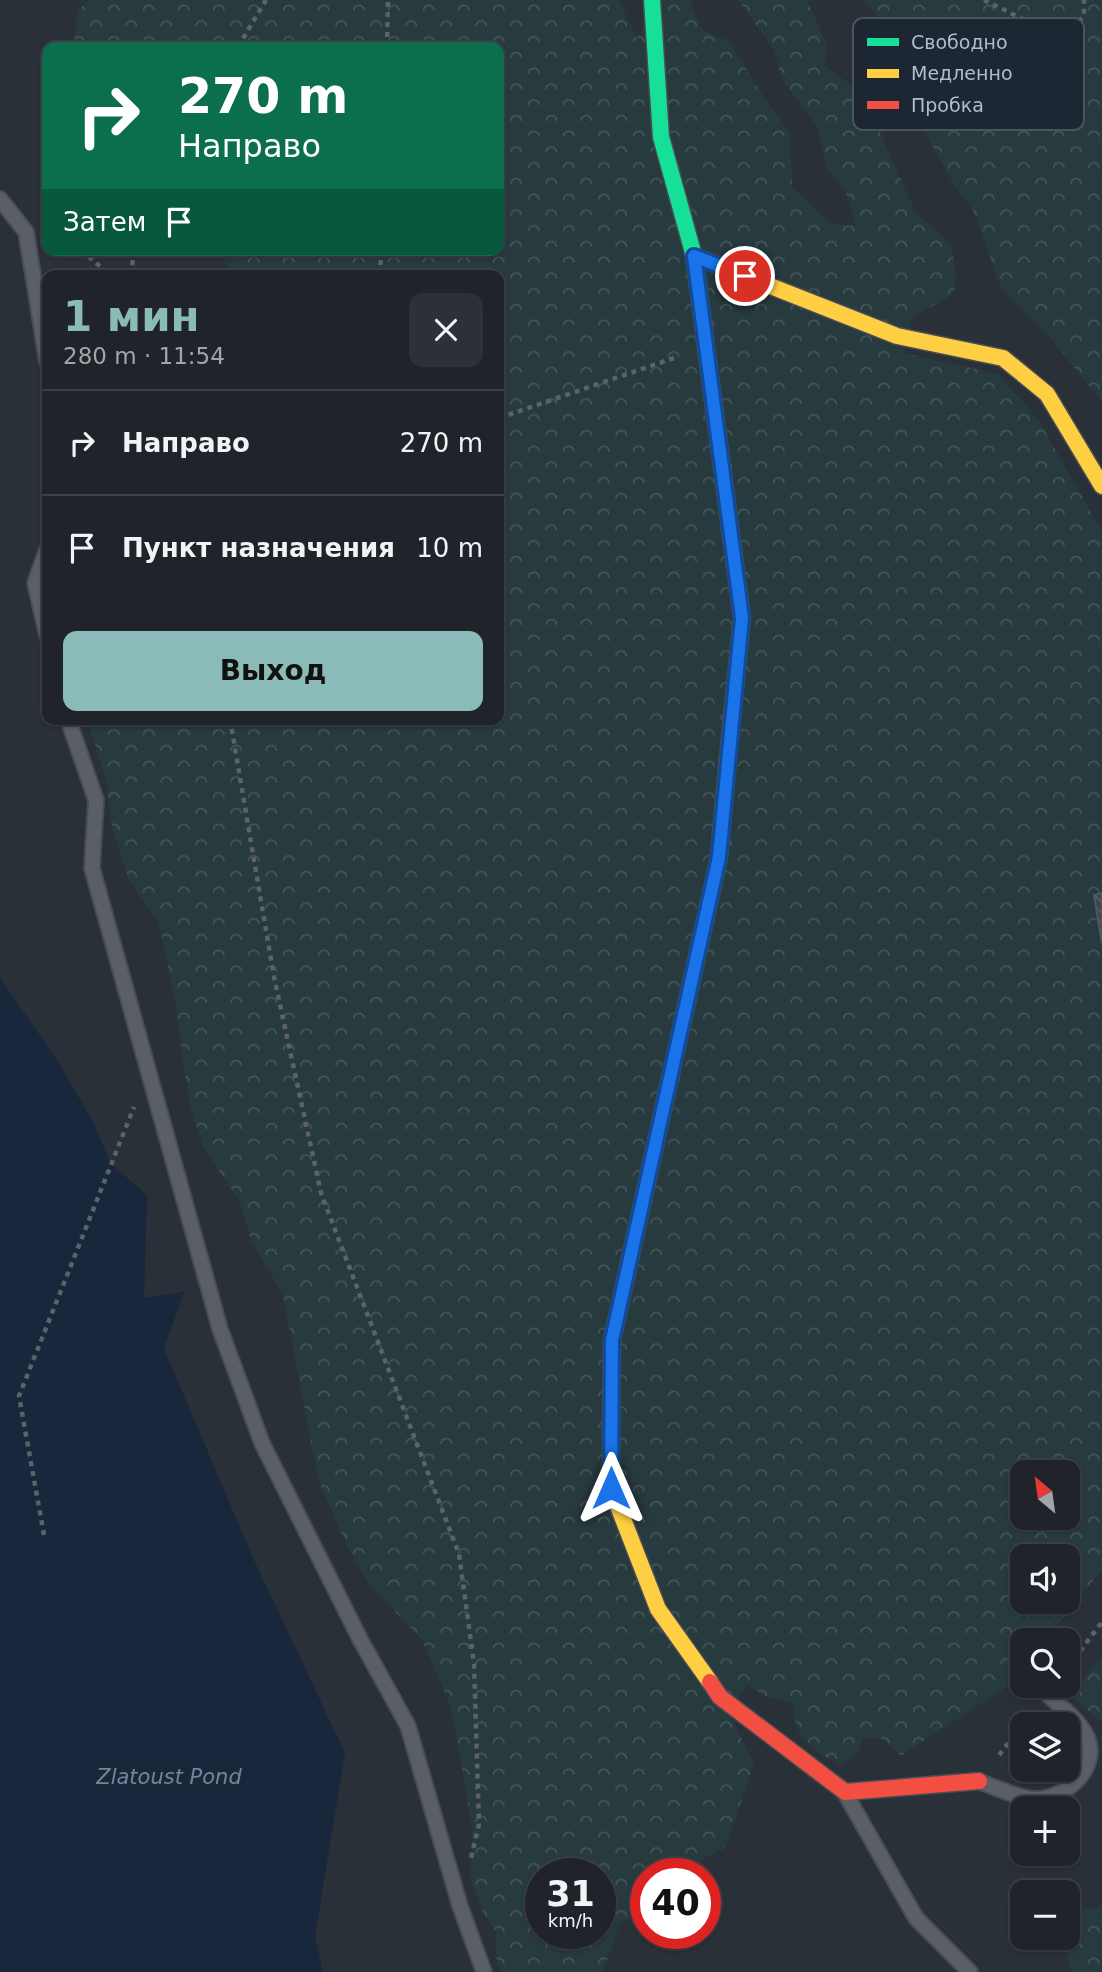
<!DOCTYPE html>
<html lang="ru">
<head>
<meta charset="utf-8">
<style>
  :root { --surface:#20242a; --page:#2d3036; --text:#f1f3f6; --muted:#a2a4a8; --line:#3d4147; --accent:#8bbbb9 }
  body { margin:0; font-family:"DejaVu Sans",sans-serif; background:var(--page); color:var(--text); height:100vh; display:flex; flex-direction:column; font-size:26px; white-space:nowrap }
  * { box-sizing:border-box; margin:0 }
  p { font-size:23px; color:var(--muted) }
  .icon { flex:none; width:38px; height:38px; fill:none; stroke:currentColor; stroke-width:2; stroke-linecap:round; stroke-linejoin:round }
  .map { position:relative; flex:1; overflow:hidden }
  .side { position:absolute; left:42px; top:270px; width:462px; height:455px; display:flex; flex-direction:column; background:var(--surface); border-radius:14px; box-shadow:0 2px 5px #0004,0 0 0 2px var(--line) }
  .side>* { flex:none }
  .banner { position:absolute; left:42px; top:42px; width:462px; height:214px; border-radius:14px; box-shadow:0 2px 5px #0004,0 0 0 2px var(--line); background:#0b6e4f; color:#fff; overflow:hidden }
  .needle { width:46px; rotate:331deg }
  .fabs { position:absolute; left:1010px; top:1460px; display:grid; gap:14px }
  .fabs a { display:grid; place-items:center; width:70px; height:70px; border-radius:14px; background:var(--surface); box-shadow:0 2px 5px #0004,0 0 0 2px var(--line); font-size:35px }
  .speed { position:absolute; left:525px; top:1858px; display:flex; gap:14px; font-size:35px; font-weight:700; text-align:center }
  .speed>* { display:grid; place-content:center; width:91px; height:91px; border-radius:50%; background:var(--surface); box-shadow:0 2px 5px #0004,0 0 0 2px var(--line); line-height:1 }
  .speed small { font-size:18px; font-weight:400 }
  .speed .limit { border:10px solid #d22; background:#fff; color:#111 }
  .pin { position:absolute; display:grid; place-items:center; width:60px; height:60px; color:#fff; margin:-30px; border:4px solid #fff; border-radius:50%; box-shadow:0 2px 7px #0007 }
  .me { position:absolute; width:77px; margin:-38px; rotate:0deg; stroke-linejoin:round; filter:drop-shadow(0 0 5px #0008) }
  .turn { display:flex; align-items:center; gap:24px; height:147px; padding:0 21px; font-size:32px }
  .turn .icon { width:91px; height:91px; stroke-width:2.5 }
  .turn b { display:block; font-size:49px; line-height:60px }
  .then { display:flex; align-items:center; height:66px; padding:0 21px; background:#0003; gap:14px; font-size:26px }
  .round { display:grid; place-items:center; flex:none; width:74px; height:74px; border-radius:14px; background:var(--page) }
  .headline { display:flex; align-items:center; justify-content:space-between; height:119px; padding:0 21px }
  h1 { font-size:42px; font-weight:800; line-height:52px; color:var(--accent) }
  .action { display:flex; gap:14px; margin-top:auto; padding:14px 21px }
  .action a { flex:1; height:80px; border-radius:14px; background:var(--accent); color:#111; font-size:28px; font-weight:800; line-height:80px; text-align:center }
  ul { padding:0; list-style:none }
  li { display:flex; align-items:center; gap:21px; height:105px; padding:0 21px; border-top:2px solid var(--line) }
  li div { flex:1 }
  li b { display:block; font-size:26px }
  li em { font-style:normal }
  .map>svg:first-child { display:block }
  .forest { fill:url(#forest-crowns); fill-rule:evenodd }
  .water { fill:#19273c }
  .building { fill:url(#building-back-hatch); stroke:#52575f; stroke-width:2 }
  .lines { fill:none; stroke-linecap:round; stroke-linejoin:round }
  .lane-casing { stroke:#484c55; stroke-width:18 }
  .fast-casing { stroke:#484c55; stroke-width:19 }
  .slow-casing { stroke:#484c55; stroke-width:19 }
  .jam-casing { stroke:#484c55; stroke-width:19 }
  .path { stroke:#5c6268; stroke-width:4.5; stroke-dasharray:5 5; stroke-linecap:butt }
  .lane { stroke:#5a5e66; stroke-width:14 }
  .fast { stroke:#16e098; stroke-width:16 }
  .slow { stroke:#ffcf43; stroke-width:16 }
  .jam { stroke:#f24e42; stroke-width:16 }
  .route-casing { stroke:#114b97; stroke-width:18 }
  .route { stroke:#1a73e8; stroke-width:12 }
  .labels { text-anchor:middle; stroke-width:7; stroke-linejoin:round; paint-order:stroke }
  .water-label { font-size:21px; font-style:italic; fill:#6d86a8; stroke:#1d2633 }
  .key { fill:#1d2633; stroke:#4a5360; stroke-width:2 }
  .key-label { font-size:19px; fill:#b4bcc9 }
</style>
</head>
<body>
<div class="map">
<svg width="1102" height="1972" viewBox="0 0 1102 1972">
  <defs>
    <pattern id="forest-crowns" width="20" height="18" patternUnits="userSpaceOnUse" patternTransform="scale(1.75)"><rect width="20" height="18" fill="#273a3e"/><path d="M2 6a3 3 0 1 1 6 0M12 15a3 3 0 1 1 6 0" fill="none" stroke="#445559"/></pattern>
    <pattern id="building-back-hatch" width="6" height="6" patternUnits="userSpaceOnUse" patternTransform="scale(1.75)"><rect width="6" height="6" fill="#3f444c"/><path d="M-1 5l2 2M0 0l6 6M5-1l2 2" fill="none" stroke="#585d64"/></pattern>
  </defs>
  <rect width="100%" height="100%" fill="#2a3038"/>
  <!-- forest -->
  <path class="forest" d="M89 0H619L637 38 661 0H691L692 10 703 30 730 42 759 90 790 133 792 187 831 224 856 226 845 190 827 169 818 128 782 79 774 50 738 0H807L827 45 824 65 863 94 916 213 951 244 956 276 954 294 913 317 904 353 998 374 1038 419 1102 532V1569L1046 1640H1022V1669L1009 1685 901 1756 881 1738H864L855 1757 839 1764C812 1751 793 1736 793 1704L767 1697 747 1685 729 1712 754 1764 726 1847 686 1868 681 1874H646V1916L620 1922 603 1972H502L497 1966 496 1932 483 1912 471 1881 472 1827 451 1707 422 1640 368 1583 346 1544 318 1479 283 1295 251 1240 240 1202 203 1147 189 1101 174 995 159 924 129 880 111 823 107 783 87 719H499V275H233L219 250H499V47H74L77 11ZM1022 1472H1068V1517H1022ZM1022 1556H1068V1601H1022ZM541 1874H600V1934H541Z
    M863 0H1102V402L1047 334 1001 288 974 212 956 188 899 87 882 21Z
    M1102 1656V1722L1071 1696Z
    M1102 1907V1972H1072C1061 1946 1067 1930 1082 1909Z"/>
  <!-- water -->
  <path class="water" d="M0 978 57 1060 93 1122 111 1164 147 1195 144 1298 184 1292 164 1349 254 1560 345 1753 315 1936 323 1972H0Z"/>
  <!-- building -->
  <path class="building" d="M1102 893V943L1094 895Z"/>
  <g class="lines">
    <defs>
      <path id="lane" d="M0 199 26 232 47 361
        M47 550 35 583 47 635
        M68 719 96 800 92 868 220 1329 262 1443 360 1639 408 1726 460 1906 484 1972
        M980 1782C996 1787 1015 1797 1032 1799 1062 1802 1101 1769 1087 1737 1078 1719 1061 1707 1047 1694
        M845 1793 916 1918 970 1972"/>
      <path id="fast" d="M652 0 661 137 694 256 717 265
        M694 256 742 618 728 758
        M611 1423 612 1340 666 1096"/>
      <path id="slow" d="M717 265 897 336 1003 358 1047 394 1102 486
        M666 1096 719 857 728 758
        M611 1423V1488L658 1609 710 1682"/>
      <path id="jam" d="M710 1682 720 1697 845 1792 979 1781"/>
    </defs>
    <!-- lane casing -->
    <use href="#lane" class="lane-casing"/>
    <!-- fast casing -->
    <use href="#fast" class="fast-casing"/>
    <!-- slow casing -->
    <use href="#slow" class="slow-casing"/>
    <!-- jam casing -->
    <use href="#jam" class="jam-casing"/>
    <!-- path -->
    <path class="path" d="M984 0 1061 38 1084 16V0
      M238 47 266 0
      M387 47 388 0
      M81 250 110 275
      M130 275 135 250
      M380 275 381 250
      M499 418 674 358
      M230 719 274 977 321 1193 459 1554 474 1664 479 1824 471 1858
      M44 1535 19 1396 134 1107
      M1068 1667 1102 1622
      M1023 1724 1033 1711
      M999 1755 1022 1726"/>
    <!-- lane -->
    <use href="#lane" class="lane"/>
    <!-- fast -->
    <use href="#fast" class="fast"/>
    <!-- slow -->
    <use href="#slow" class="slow"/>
    <!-- jam -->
    <use href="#jam" class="jam"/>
  </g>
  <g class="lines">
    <defs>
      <path id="route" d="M611 1488 612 1340 719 857 742 618 694 256 745 276"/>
    </defs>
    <!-- route casing -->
    <use href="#route" class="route-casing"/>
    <!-- route -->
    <use href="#route" class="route"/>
  </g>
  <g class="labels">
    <!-- water labels -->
    <g class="water-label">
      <text x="169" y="1784">Zlatoust Pond</text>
    </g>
  </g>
  <!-- legend -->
  <rect x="853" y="18" width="231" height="112" rx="10" class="key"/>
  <rect x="867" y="38" width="32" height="8" fill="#16e098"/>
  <rect x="867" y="69" width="32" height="9" fill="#ffcf43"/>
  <rect x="867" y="101" width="32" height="8" fill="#f24e42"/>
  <g class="key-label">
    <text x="911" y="49">Свободно</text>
    <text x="911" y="80">Медленно</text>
    <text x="911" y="112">Пробка</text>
  </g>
</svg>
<div class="fabs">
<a><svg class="needle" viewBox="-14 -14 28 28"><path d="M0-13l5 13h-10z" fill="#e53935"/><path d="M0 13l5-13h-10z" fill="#a2a4a8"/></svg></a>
<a><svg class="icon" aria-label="sound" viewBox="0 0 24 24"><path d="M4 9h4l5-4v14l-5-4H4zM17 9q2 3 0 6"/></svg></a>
<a><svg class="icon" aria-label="search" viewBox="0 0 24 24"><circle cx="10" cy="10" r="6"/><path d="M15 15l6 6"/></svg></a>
<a><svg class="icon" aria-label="layers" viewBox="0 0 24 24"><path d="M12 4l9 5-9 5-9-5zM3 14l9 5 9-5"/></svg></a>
<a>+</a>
<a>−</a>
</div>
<div class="speed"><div>31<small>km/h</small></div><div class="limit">40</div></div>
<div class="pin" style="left:745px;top:276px;background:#d93025"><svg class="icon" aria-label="arrive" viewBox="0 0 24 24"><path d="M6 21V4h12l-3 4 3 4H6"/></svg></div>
<svg class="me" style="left:611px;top:1488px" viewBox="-20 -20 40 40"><path d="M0-17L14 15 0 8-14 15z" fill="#1a73e8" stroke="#fff" stroke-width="4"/></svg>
<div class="banner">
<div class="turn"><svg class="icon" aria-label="right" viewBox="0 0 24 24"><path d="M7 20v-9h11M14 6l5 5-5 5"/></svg><div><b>270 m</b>Направо</div></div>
<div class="then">Затем<svg class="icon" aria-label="arrive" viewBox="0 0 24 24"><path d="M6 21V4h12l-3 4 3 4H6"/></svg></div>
</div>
<section class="side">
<div class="headline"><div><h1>1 мин</h1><p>280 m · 11:54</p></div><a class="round"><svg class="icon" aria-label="close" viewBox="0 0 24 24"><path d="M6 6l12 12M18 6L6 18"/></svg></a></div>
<ul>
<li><svg class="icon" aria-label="right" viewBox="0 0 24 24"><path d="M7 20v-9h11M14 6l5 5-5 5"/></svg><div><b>Направо</b></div><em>270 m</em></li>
<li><svg class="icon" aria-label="arrive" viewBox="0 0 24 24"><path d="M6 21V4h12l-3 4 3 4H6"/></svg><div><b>Пункт назначения</b></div><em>10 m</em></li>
</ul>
<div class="action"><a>Выход</a></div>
</section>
</div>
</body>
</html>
